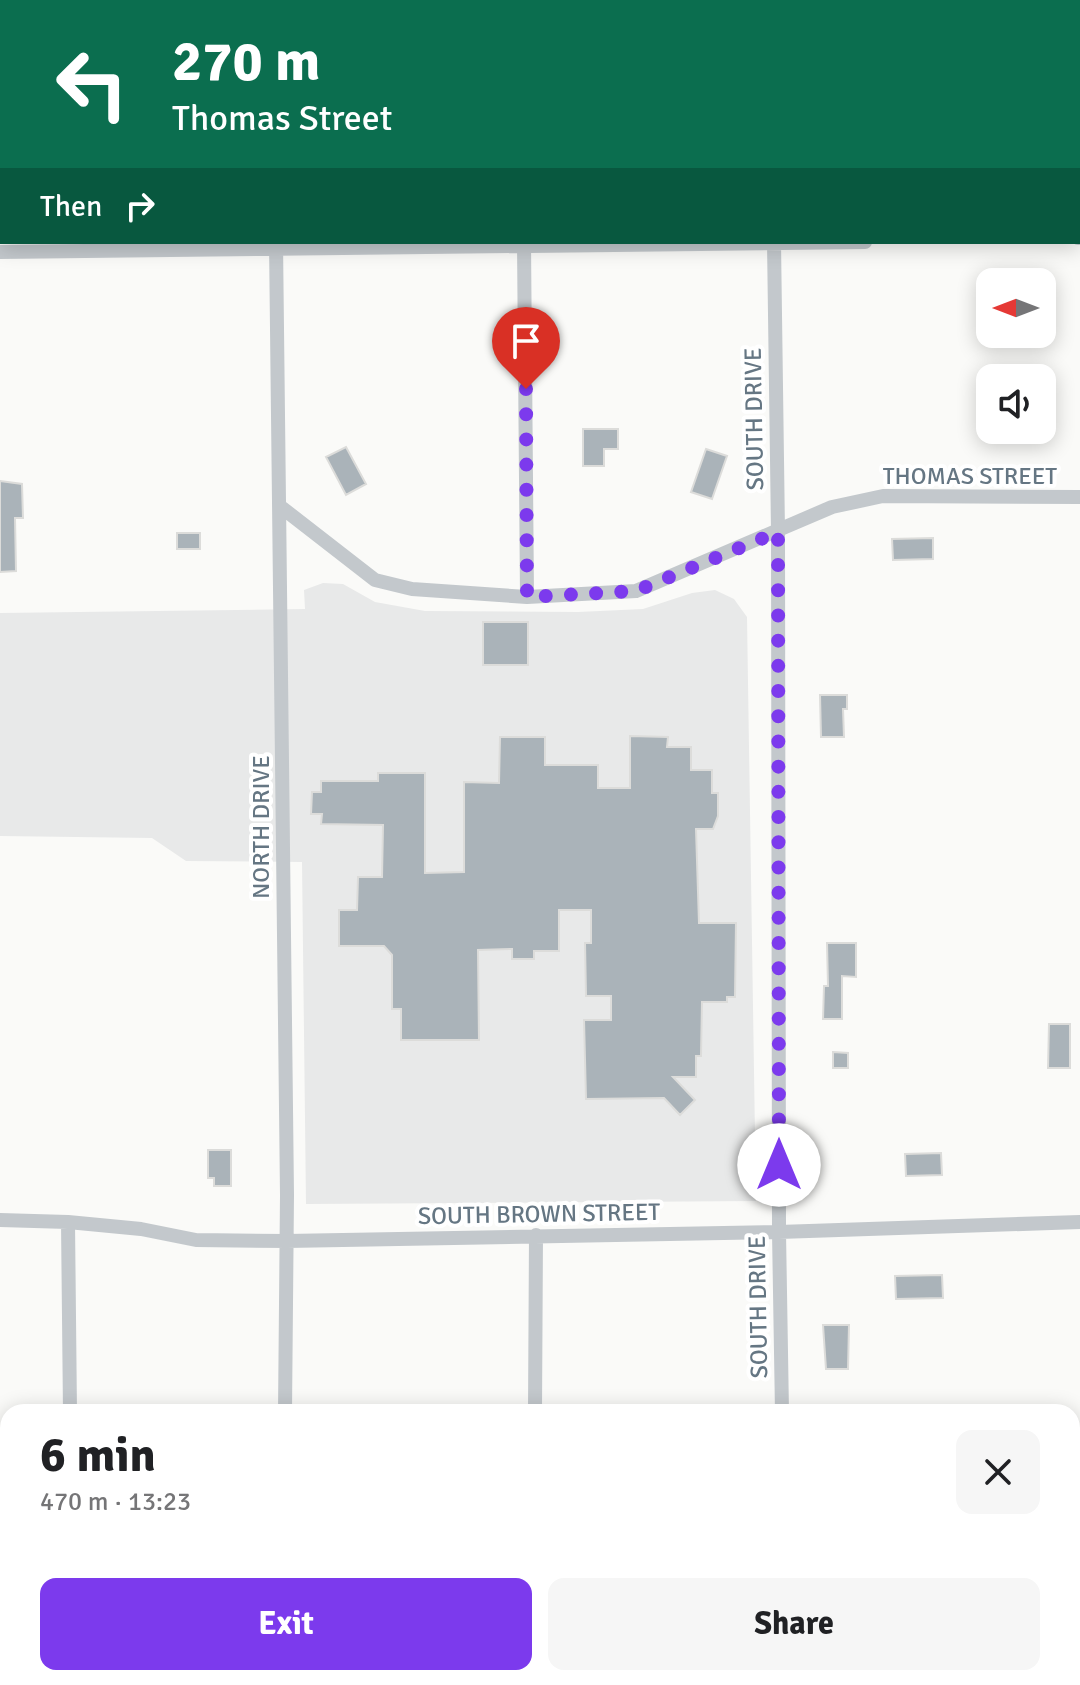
<!DOCTYPE html>
<html lang="en">
<head>
<meta charset="utf-8">
<style>
  :root { --surface:#fff; --page:#f6f6f6; --text:#202124; --muted:#757577; --accent:#7c3aed }
  body { margin:0; font-family:Signika,sans-serif; background:var(--page); color:var(--text); height:100vh; display:flex; flex-direction:column; font-size:30px; white-space:nowrap }
  * { box-sizing:border-box; margin:0 }
  p { font-size:26px; color:var(--muted) }
  .icon { flex:none; width:44px; height:44px; fill:none; stroke:currentColor; stroke-width:2; stroke-linecap:round; stroke-linejoin:round }
  .map { position:relative; flex:1; overflow:hidden }
  .side { position:absolute; left:0px; top:1404px; width:1080px; height:282px; display:flex; flex-direction:column; background:var(--surface); border-radius:24px 24px 0 0; box-shadow:0 4px 20px #0003 }
  .side>* { flex:none }
  .guide { position:absolute; left:0px; top:0px; width:1080px; height:244px; box-shadow:0 4px 20px #0003; background:#0b6e4f; color:#fff; overflow:hidden }
  .needle { width:52px; rotate:270deg }
  .fabs { position:absolute; left:976px; top:268px; display:grid; gap:16px }
  .fabs a { display:grid; place-items:center; width:80px; height:80px; border-radius:16px; background:var(--surface); box-shadow:0 4px 20px #0003; font-size:40px }
  .pin { position:absolute; display:grid; place-items:center; width:68px; height:68px; color:#fff; margin:-82px -34px; border-radius:50% 50% 50% 0; rotate:-45deg; box-shadow:0 0 8px #0007 }
  .pin .icon { rotate:45deg }
  .me { position:absolute; width:88px; margin:-44px; rotate:0deg; stroke-linejoin:round; filter:drop-shadow(0 0 6px #0008) }
  .turn { display:flex; align-items:center; gap:28px; height:168px; padding:0 40px; font-size:36px }
  .turn .icon { width:104px; height:104px; stroke-width:2.5 }
  .turn b { display:block; font-size:56px; line-height:68px }
  .then { display:flex; align-items:center; height:76px; padding:0 40px; background:#0003; gap:16px; font-size:30px }
  .round { display:grid; place-items:center; flex:none; width:84px; height:84px; border-radius:16px; background:var(--page) }
  .overview { display:flex; align-items:center; justify-content:space-between; height:136px; padding:0 40px }
  h1 { font-size:48px; font-weight:800; line-height:60px }
  .button { display:flex; gap:16px; margin-top:auto; padding:16px 40px }
  .button a { flex:1; height:92px; border-radius:16px; background:var(--accent); color:#fff; font-size:32px; font-weight:800; line-height:92px; text-align:center }
  .button a+a { background:var(--page); color:var(--text) }
  .map>svg:first-child { display:block }
  .built { fill:#e8e9e9 }
  .building { fill:#aab3b9; stroke:#dcdcda; stroke-width:2 }
  .lines { fill:none; stroke-linecap:round; stroke-linejoin:round }
  .street { stroke:#c3c8cc; stroke-width:14 }
  .route { stroke:#7c3aed; stroke-width:14; stroke-dasharray:0 25.2 }
  .labels { text-anchor:middle; stroke-width:8; stroke-linejoin:round; paint-order:stroke }
  .street-label { font-size:24px; fill:#657683; stroke:#fff }
</style>
</head>
<body>
<div class="map">
<svg width="1080" height="1685" viewBox="0 0 1080 1685">
  <rect width="100%" height="100%" fill="#fafaf8"/>
  <!-- built -->
  <path class="built" d="M323 583 343 584 375 602 425 611 578 612 643 609 692 593 715 590 734 599 747 617 756 1201 306 1204 302 862 186 861 152 838 0 836V613L305 609 304 590Z"/>
  <!-- building -->
  <path class="building" d="M583 429H618V449H604V466H583Z
    M346 447 366 484 346 495 326 457Z
    M706 449 727 456 712 499 691 492Z
    M0 481 22 484 23 518H15L16 571 0 572Z
    M177 533H200V549H177Z
    M933 538V559L893 560 892 539Z
    M483 622H528V665H483Z
    M820 695H847V709H843L844 737H821Z
    M630 736 668 737 667 747H691V770H712V793H718V816L713 829H696L699 923H736L735 997H727V1002H702L701 1056H696V1077H673L695 1100 680 1115 664 1098 586 1099 584 1020H611V996H586L585 943H591V910H559V951H534V959H512V949L478 950 479 1040H401V1009H392V955L384 946H339V910H357L358 877H382L383 825 321 824 322 814H311L312 792H321V781H378V773H425V873L464 872V782L499 783 500 737H545V765H598V788H630Z
    M827 943H856V977L842 976V1019H823L824 986H828Z
    M1049 1024H1070V1068H1048Z
    M833 1052 848 1053V1068H833Z
    M208 1150H231V1186H214V1178H208Z
    M941 1153 942 1175 906 1176 905 1154Z
    M942 1275 943 1298 896 1299 895 1276Z
    M823 1325H849L848 1369H826Z"/>
  <g class="lines">
    <!-- street -->
    <path class="street" d="M522 0V2
      M890 0 968 2
      M277 2V0
      M776 2 777 0
      M1078 5H1080
      M1078 238H1080
      M276 242 287 1195 285 1412
      M524 242 527 597
      M774 242 778 532 779 1232 782 1412
      M0 252 865 242
      M281 507 375 580 412 589 527 597 636 591 832 507 883 496 1080 497
      M0 1220 68 1222 141 1229 196 1240 287 1241 779 1232 1080 1222
      M68 1222 70 1412
      M535 1412 536 1235
      M0 1437 8 1438
      M0 1676H8
      M345 1678 369 1685
      M533 1685V1678
      M682 1685 695 1678"/>
  </g>
  <g class="lines">
    <!-- route -->
    <path class="route" d="M526 389 527 597 636 591 778 532 779 1165"/>
  </g>
  <g class="labels">
    <!-- street labels -->
    <g class="street-label">
      <text transform="translate(754 419) rotate(-91)" y="8">SOUTH DRIVE</text>
      <text x="970" y="484">THOMAS STREET</text>
      <text transform="translate(261 827) rotate(-90)" y="8">NORTH DRIVE</text>
      <text transform="translate(539 1214) rotate(-1)" y="8">SOUTH BROWN STREET</text>
      <text transform="translate(758 1307) rotate(-91)" y="8">SOUTH DRIVE</text>
    </g>
  </g>
</svg>
<div class="fabs">
<a><svg class="needle" viewBox="-14 -14 28 28"><path d="M0-13l5 13h-10z" fill="#e53935"/><path d="M0 13l5-13h-10z" fill="#757577"/></svg></a>
<a><svg class="icon" aria-label="sound" viewBox="0 0 24 24"><path d="M4 9h4l5-4v14l-5-4H4zM17 9q2 3 0 6"/></svg></a>
</div>
<div class="pin" style="left:526px;top:389px;background:#d93025"><svg class="icon" aria-label="arrive" viewBox="0 0 24 24"><path d="M6 21V4h12l-3 4 3 4H6"/></svg></div>
<svg class="me" style="left:779px;top:1165px" viewBox="-20 -20 40 40"><circle r="19" fill="#fff"/><path d="M0-13L10 11 0 6-10 11z" fill="#7c3aed"/></svg>
<div class="guide">
<div class="turn"><svg class="icon" aria-label="left" viewBox="0 0 24 24"><path d="M17 20v-9H6M10 6l-5 5 5 5"/></svg><div><b>270 m</b>Thomas Street</div></div>
<div class="then">Then<svg class="icon" aria-label="right" viewBox="0 0 24 24"><path d="M7 20v-9h11M14 6l5 5-5 5"/></svg></div>
</div>
<section class="side">
<div class="overview"><div><h1>6 min</h1><p>470 m · 13:23</p></div><a class="round"><svg class="icon" aria-label="close" viewBox="0 0 24 24"><path d="M6 6l12 12M18 6L6 18"/></svg></a></div>
<div class="button"><a>Exit</a><a>Share</a></div>
</section>
</div>
</body>
</html>
